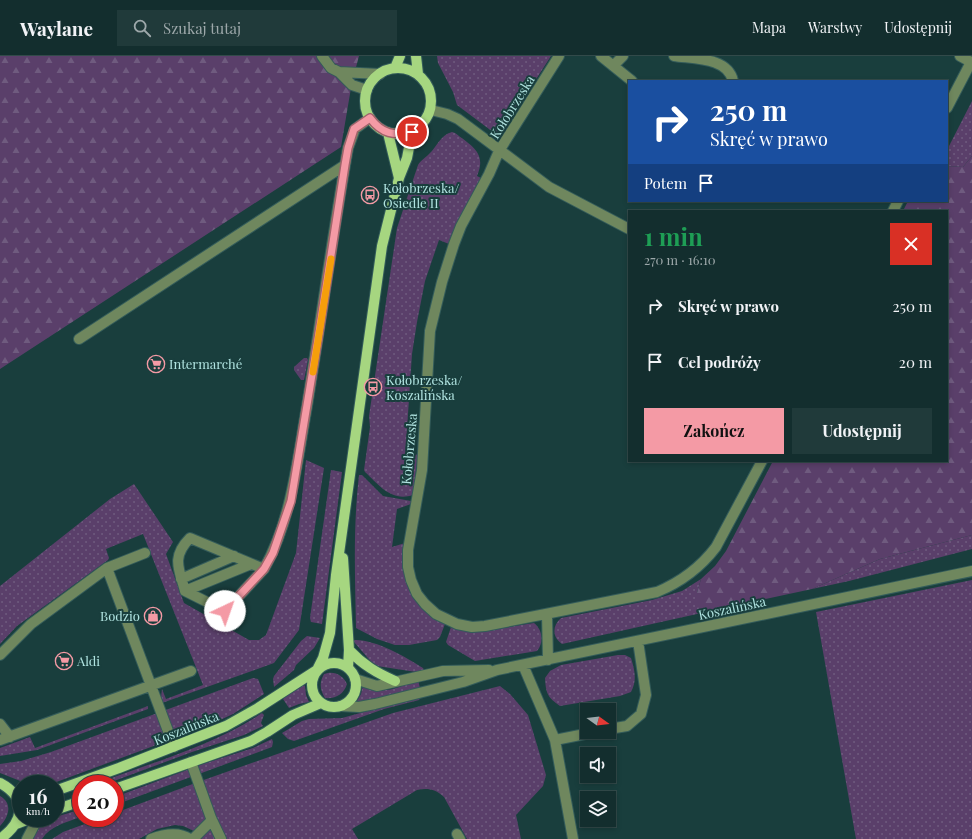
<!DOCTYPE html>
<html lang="pl">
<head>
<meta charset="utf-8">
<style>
  :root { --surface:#132e2e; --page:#203a3a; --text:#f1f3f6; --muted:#9da8aa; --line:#324a4a; --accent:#f49aa5 }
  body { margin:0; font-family:"Playfair Display",serif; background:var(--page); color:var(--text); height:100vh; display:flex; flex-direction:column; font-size:15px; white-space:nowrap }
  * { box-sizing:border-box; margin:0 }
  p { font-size:13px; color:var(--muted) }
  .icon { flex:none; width:22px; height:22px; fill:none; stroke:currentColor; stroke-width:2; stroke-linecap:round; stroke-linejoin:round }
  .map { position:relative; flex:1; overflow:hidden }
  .panel { position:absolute; left:628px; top:154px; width:320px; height:252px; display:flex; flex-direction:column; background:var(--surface); border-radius:0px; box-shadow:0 2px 6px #0003,0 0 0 1px var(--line) }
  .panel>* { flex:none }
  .top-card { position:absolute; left:628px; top:24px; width:320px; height:122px; border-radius:0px; box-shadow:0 2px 6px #0003,0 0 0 1px var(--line); background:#1a4fa0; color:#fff; overflow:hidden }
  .needle { width:26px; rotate:105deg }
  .fabs { position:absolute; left:580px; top:647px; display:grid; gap:8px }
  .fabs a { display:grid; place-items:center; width:36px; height:36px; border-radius:0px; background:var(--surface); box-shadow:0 2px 6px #0003,0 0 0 1px var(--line); font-size:20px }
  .speed { position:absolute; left:12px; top:719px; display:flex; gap:8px; font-size:20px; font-weight:700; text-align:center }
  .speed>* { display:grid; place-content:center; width:52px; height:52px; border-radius:50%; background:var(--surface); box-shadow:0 2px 6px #0003,0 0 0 1px var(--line); line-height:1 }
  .speed small { font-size:10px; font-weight:400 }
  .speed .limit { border:6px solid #d22; background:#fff; color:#111 }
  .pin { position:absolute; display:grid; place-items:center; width:34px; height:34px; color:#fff; margin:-17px; border:2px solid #fff; border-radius:50%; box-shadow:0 1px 4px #0007 }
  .me { position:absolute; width:44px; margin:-22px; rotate:42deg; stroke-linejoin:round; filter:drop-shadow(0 0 3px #0008) }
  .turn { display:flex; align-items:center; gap:14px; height:84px; padding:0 16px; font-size:18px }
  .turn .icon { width:52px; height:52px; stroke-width:2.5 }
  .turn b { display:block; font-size:28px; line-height:34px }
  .then { display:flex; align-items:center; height:38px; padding:0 16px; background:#0003; gap:8px; font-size:15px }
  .round { display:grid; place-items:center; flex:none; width:42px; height:42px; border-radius:0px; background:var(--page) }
  .summary { display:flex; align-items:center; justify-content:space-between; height:68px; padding:0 16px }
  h1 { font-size:24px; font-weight:700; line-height:30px; color:#1e9e55 }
  .primary-button { display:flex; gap:8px; margin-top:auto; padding:8px 16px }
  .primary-button a { flex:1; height:46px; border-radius:0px; background:var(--accent); color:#111; font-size:16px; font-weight:700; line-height:46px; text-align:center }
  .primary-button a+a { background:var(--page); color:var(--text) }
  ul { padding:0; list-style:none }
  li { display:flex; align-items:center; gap:12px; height:56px; padding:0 16px }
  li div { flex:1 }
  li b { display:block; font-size:15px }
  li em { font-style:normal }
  header { display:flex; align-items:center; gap:24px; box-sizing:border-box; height:56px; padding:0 20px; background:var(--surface); border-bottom:1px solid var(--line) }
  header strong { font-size:19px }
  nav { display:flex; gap:22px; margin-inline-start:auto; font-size:14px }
  .search { width:280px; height:36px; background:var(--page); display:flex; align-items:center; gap:10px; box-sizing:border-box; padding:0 14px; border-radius:0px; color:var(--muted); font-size:15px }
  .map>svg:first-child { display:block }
  .green { fill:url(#green-dots) }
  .forest { fill:url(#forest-firs) }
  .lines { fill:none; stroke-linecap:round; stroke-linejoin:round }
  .minor-casing { stroke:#345c5a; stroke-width:12 }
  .major-casing { stroke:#345c5a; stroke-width:12 }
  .minor { stroke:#6f875e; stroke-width:10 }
  .major { stroke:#a6d680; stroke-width:10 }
  .route-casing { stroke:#9f646b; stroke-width:10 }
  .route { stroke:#f49aa5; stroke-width:7 }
  .slow { stroke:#f59e0b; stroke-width:7 }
  .labels { text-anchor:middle; stroke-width:4; stroke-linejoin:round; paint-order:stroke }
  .street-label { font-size:13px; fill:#b0e3e0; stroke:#193e3d }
  .poi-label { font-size:13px; fill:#b0e3e0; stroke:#193e3d; text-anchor:start }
</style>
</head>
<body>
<header>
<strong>Waylane</strong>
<div class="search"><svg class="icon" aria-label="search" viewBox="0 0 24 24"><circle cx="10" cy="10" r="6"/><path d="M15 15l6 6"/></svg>Szukaj tutaj</div>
<nav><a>Mapa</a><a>Warstwy</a><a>Udostępnij</a></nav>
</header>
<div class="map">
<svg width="972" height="783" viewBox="0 0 972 783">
  <defs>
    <pattern id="green-dots" width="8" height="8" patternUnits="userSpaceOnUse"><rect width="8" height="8" fill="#5a3f6a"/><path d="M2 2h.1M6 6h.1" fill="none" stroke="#6f5b7f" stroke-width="1.8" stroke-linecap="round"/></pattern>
    <pattern id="forest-firs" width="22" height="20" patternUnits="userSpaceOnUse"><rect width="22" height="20" fill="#5a3f6a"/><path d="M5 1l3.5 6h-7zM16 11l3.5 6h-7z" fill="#6f5b7f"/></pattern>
  </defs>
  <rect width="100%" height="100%" fill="#193e3d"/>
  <!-- green -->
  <path class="green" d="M437 0H551L506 70 501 82 457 49 453 36 438 7Z
    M972 45V100L963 111 947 110V94Z
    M452 76 455 77C472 90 487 97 477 120L481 122 455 171 449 188 439 184 425 225 417 266 412 298 405 403 418 398 413 439C391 446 379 429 365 416L364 414 370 371 369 360 397 172 418 109C421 104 425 102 429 98 437 91 440 79 452 76Z
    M304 302H307L308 304 304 324H301L294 314V311Z
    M306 404 324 412 299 574 274 607 162 647 161 641 162 633 166 643 203 629 143 478 106 493 109 502 108 504 17 570 0 588V530L110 443 134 428 173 486 166 498 184 547 249 584H259L266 579 296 497Z
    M331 414 342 416 322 568 311 566 310 562Z
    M359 419H362L383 440 411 445V448L397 453 392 491 405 487C400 529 409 545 445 568L440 581 437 584 409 589H395L377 583 356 572C355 520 353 470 359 419Z
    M972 479V493L849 525 812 533 880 503Z
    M701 523 697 537V558L562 588C552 581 552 570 561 562L652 544 682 535Z
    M972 524V783H856L816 556Z
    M534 567C543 574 544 587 537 595L475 605 448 589 446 586 451 571C478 579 506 571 534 567Z
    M307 580 320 582 314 592 296 609 294 614 274 631 273 623 274 620 301 585Z
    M354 584C375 583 406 601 423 612L424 614 416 616 377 610 373 608 354 586Z
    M618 599H625L631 602C635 615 637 625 631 636L620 640 560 650C547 641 546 637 545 622L550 615 561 609Z
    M328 617C337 616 343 620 347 628 344 638 336 643 325 642 320 634 319 627 324 618Z
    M253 622 258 623 264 638 233 658 205 671 51 728H28L0 717V708L21 705 51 696Z
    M418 624 420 632 368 646 357 645 361 638 363 629C368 630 373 633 378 634 391 636 406 628 418 624Z
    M304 629 305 630 306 639 309 646 299 648 289 652 283 643 295 633Z
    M500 630 510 638 528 659 546 719 543 730 516 759 521 783H467L444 741C435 733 428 732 417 734L352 773 358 783H202L192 774 183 770 175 769 157 773 139 783H52L63 776 101 762H115V757L198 726 393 657Z
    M422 640 419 644 384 653 294 685 288 683 282 677 302 665 309 663 342 662Z
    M148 650V653L37 694 0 700V692L30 681 35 692Z
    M262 657 264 659 261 667 263 670 244 679 192 696 106 728H95C150 707 213 690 262 657Z
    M272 683 273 686 272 691 115 749V741L203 708 253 692Z
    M0 740C13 747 9 761 0 770Z
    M81 753V761C67 766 50 770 42 783H33C37 763 65 759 81 753Z"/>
  <!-- forest -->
  <path class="forest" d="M0 0H359L352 26 341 91 0 313Z
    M972 100V479L880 503 812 533 697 558V537L701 523 715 510 726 495 773 405H947V155H903L908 145H947V110L963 111Z"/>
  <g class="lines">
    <defs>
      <path id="minor" d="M322 0 331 12 339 16 352 29 367 34
        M559 0 499 95 489 118 461 170 454 188 442 226 430 275 422 414 408 494V511L411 524 417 538 425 548 436 558 457 568 472 571 485 570 657 536C681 526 700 512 716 491L762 405
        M601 0 632 25
        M674 0C693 3 728 1 733 25
        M613 10 623 0
        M339 16 380 18
        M947 52 971 6 960 0
        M431 54 447 58 458 63 549 131 629 173
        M893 155 898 145
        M79 283 345 109
        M145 497 107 512 174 691
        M264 513 225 555 185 535C179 513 171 501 190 482L264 513C292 463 297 405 307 350 321 264 333 177 348 92L355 73 370 62
        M181 523 234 500
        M185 535 251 508
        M547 558 548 604
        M0 599 31 568 107 512
        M523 609 555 684 595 676
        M355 623 377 630 443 615 489 614
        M340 650 359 651 375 648 463 626 497 614 972 515
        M0 668 10 681
        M609 673 627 670 641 658 646 639 638 585
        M0 684 191 615
        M555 684 573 783
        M191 706 211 762 221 783
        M457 778 460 783
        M27 783 38 762
        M151 783C164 778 178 775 190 783
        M193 783 212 764"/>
      <path id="major" d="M416 0 418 18
        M365 45a33 33 0 1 1 66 0a33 33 0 1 1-66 0Z
        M395 12 400 0
        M388 77 399 122
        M343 502 349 594 348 612
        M349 594C363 609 377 617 395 625
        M312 629a22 22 0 1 1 44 0a22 22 0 1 1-44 0Z
        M317 614 323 602 330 577 336 519 382 190 399 122 407 102 412 76
        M0 727C28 742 24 766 0 783
        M115 733 251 685 267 676 293 659 321 647
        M55 735 119 712 226 670 258 652 317 614
        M55 754 81 745
        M16 768 32 762"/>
    </defs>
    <!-- minor casing -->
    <use href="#minor" class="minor-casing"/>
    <!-- major casing -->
    <use href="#major" class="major-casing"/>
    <!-- minor -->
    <use href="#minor" class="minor"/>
    <!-- major -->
    <use href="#major" class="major"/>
  </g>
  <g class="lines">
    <defs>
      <path id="route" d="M225 555 264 513 273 497 291 445 318 283 345 109 348 92 354 73 370 62C382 78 394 80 412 76"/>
    </defs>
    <!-- route casing -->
    <use href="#route" class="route-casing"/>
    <!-- route -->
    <use href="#route" class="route"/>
    <!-- slow -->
    <path class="slow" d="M313 316 331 203"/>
  </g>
  <!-- icons -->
  <defs>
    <symbol id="bus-ring" viewBox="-11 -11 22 22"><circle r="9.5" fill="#193e3d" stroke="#f49aa5" stroke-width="1.5"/><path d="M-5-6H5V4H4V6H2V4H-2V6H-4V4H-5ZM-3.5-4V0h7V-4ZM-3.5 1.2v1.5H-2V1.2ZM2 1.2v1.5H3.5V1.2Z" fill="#f49aa5"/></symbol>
    <symbol id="supermarket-ring" viewBox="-11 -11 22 22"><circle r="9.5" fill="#193e3d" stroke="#f49aa5" stroke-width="1.5"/><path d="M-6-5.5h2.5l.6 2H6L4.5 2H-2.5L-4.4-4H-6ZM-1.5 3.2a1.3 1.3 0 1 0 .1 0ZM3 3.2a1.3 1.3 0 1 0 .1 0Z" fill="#f49aa5"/></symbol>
    <symbol id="shop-ring" viewBox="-11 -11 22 22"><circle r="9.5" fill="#193e3d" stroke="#f49aa5" stroke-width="1.5"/><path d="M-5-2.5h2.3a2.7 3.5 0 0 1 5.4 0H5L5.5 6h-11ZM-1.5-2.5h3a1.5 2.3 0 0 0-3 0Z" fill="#f49aa5"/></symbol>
  </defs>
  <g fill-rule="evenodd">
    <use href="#bus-ring" x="360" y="129" width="20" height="20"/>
    <use href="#supermarket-ring" x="146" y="298" width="20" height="20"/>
    <use href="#bus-ring" x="363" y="321" width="20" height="20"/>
    <use href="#shop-ring" x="143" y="550" width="20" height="20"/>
    <use href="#supermarket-ring" x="54" y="595" width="20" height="20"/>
  </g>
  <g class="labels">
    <!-- street labels -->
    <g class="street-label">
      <text transform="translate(512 51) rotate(-58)" y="5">Kołobrzeska</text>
      <text transform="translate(409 393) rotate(-85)" y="5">Kołobrzeska</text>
      <text transform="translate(732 552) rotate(-12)" y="5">Koszalińska</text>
      <text transform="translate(186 672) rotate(-22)" y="5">Koszalińska</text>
    </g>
    <!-- poi labels -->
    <g class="poi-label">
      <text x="383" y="137">Kołobrzeska/<tspan x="383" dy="15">Osiedle II</tspan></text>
      <text x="169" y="313">Intermarché</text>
      <text x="386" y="329">Kołobrzeska/<tspan x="386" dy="15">Koszalińska</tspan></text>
      <text x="140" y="565" text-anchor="end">Bodzio</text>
      <text x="77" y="610">Aldi</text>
    </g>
  </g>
</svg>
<div class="fabs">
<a><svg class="needle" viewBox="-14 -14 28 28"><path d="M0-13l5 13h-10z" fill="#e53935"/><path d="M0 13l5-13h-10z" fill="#9da8aa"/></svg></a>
<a><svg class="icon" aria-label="sound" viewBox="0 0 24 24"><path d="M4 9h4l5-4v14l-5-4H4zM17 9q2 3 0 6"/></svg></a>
<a><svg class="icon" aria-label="layers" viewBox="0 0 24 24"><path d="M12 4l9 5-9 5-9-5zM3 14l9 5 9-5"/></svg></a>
</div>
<div class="speed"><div>16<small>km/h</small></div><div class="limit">20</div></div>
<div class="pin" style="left:412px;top:76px;background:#d93025"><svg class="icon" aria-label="arrive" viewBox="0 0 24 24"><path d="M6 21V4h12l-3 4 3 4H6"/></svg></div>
<svg class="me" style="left:225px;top:555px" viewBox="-20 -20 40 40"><circle r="19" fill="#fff"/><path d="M0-13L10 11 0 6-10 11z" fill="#f49aa5"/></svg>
<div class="top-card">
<div class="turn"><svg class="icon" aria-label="right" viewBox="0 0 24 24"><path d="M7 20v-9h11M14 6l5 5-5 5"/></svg><div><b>250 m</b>Skręć w prawo</div></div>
<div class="then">Potem<svg class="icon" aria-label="arrive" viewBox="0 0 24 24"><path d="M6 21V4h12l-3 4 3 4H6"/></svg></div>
</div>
<section class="panel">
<div class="summary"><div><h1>1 min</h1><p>270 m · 16:10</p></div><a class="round" style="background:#d93025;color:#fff"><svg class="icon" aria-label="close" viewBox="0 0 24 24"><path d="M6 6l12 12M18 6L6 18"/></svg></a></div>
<ul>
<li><svg class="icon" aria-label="right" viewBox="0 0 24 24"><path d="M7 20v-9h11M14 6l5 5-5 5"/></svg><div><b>Skręć w prawo</b></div><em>250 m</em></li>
<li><svg class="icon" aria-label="arrive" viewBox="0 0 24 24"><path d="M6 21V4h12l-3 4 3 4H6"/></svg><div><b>Cel podróży</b></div><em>20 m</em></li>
</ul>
<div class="primary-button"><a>Zakończ</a><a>Udostępnij</a></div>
</section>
</div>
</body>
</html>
